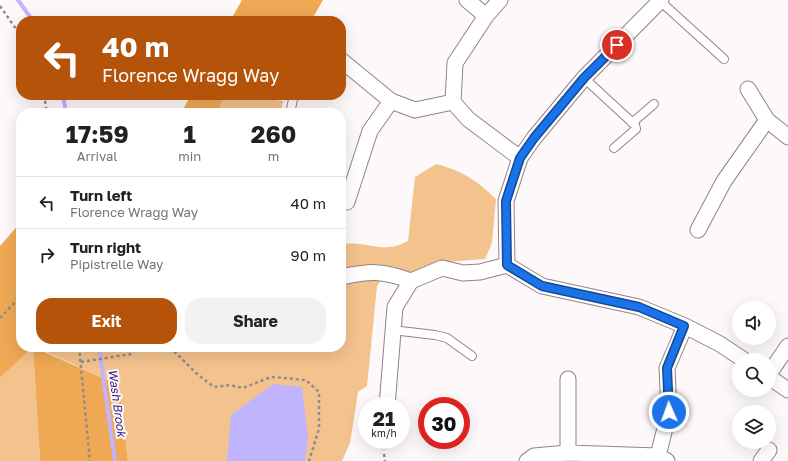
<!DOCTYPE html>
<html lang="en">
<head>
<meta charset="utf-8">
<style>
  :root { --surface:#fff; --page:#f2f2f2; --text:#202124; --muted:#757577; --line:#e0e0e0; --accent:#b45309 }
  body { margin:0; font-family:"Golos Text",sans-serif; background:var(--page); color:var(--text); height:100vh; display:flex; flex-direction:column; font-size:15px; white-space:nowrap }
  * { box-sizing:border-box; margin:0 }
  p { font-size:13px; color:var(--muted) }
  .icon { flex:none; width:22px; height:22px; fill:none; stroke:currentColor; stroke-width:2; stroke-linecap:round; stroke-linejoin:round }
  .map { position:relative; flex:1; overflow:hidden }
  .sheet { position:absolute; left:16px; top:108px; width:330px; height:244px; display:flex; flex-direction:column; background:var(--surface); border-radius:16px; box-shadow:0 4px 16px #0002 }
  .sheet>* { flex:none }
  .banner { position:absolute; left:16px; top:16px; width:330px; height:84px; border-radius:16px; box-shadow:0 4px 16px #0002; background:#b45309; color:#fff; overflow:hidden }
  .fabs { position:absolute; left:732px; top:301px; display:grid; gap:8px }
  .fabs a { display:grid; place-items:center; width:44px; height:44px; border-radius:50%; background:var(--surface); box-shadow:0 4px 16px #0002; font-size:20px }
  .speed { position:absolute; left:358px; top:397px; display:flex; gap:8px; font-size:20px; font-weight:700; text-align:center }
  .speed>* { display:grid; place-content:center; width:52px; height:52px; border-radius:50%; background:var(--surface); box-shadow:0 4px 16px #0002; line-height:1 }
  .speed small { font-size:10px; font-weight:400 }
  .speed .limit { border:6px solid #d22; background:#fff; color:#111 }
  .pin { position:absolute; display:grid; place-items:center; width:34px; height:34px; color:#fff; margin:-17px; border:2px solid #fff; border-radius:50%; box-shadow:0 1px 4px #0007 }
  .me { position:absolute; width:44px; margin:-22px; rotate:358deg; stroke-linejoin:round; filter:drop-shadow(0 0 3px #0008) }
  .turn { display:flex; align-items:center; gap:14px; height:84px; padding:0 20px; font-size:18px }
  .turn .icon { width:52px; height:52px; stroke-width:2.5 }
  .turn b { display:block; font-size:28px; line-height:34px }
  .eta { display:flex; justify-content:space-evenly; align-items:center; height:68px; text-align:center }
  .eta b { font-size:24px; font-weight:700; line-height:28px }
  .cta { display:flex; gap:8px; margin-top:auto; padding:8px 20px }
  .cta a { flex:1; height:46px; border-radius:16px; background:var(--accent); color:#fff; font-size:16px; font-weight:700; line-height:46px; text-align:center }
  .cta a+a { background:var(--page); color:var(--text) }
  ul { padding:0; list-style:none }
  li { display:flex; align-items:center; gap:12px; height:52px; padding:0 20px; border-top:1px solid var(--line) }
  li div { flex:1 }
  li b { display:block; font-size:15px }
  li em { font-style:normal }
  .map>svg:first-child { display:block }
  .green { fill:#f3c28d }
  .forest { fill:#efa955 }
  .water { fill:#c1b4fe }
  .lines { fill:none; stroke-linecap:round; stroke-linejoin:round }
  .stream { stroke:#c1b4fe; stroke-width:4 }
  .service-casing { stroke:#978086; stroke-width:10 }
  .minor-casing { stroke:#978086; stroke-width:17 }
  .path { stroke:#918a8c; stroke-width:2.5; stroke-dasharray:3 3; stroke-linecap:butt }
  .service { stroke:#fff; stroke-width:8 }
  .minor { stroke:#fff; stroke-width:15 }
  .route-casing { stroke:#114b97; stroke-width:10 }
  .route { stroke:#1a73e8; stroke-width:7 }
  .labels { text-anchor:middle; stroke-width:4; stroke-linejoin:round; paint-order:stroke }
  .water-label { font-size:12px; font-style:italic; fill:#46238a; stroke:#fdf8f9 }
</style>
</head>
<body>
<div class="map">
<svg width="788" height="461" viewBox="0 0 788 461">
  <rect width="100%" height="100%" fill="#fdf8f9"/>
  <!-- green -->
  <path class="green" d="M225 95H243L283 101 281 113H217Z
    M436 164C463 171 476 180 496 199L492 243 485 259 433 263 409 274 393 266 377 286 367 386 358 392 350 443 342 461H128L119 385 35 347H341V243C347 244 354 243 360 244 381 247 388 251 408 241L415 177Z
    M33 347 40 461H0V378Z"/>
  <!-- forest -->
  <path class="forest" d="M242 0H323L311 21H230Z
    M191 95H225L217 113H181Z
    M21 222V347H33L0 378V246Z
    M33 347 119 385 128 461H40Z"/>
  <!-- water -->
  <path class="water" d="M273 384 302 387 308 438 305 461H227L231 415Z"/>
  <g class="lines">
    <!-- stream -->
    <path class="stream" d="M18 0 33 21
      M63 95 66 113
      M99 347 115 461"/>
    <defs>
      <path id="service" d="M660 1 724 59
        M584 78 635 125 636 129 614 148
        M290 113 294 95
        M632 123 654 104
        M392 330 435 335 447 338 472 356"/>
      <path id="minor" d="M467 0 486 16
        M500 0 486 16 455 63 453 102 468 119 520 158
        M341 60 391 101 415 110 453 102
        M748 89 767 120 788 137
        M347 202 370 131 391 101
        M698 230 724 181 767 120
        M507 265 506 201 520 158 534 138 584 78 661 0
        M507 265 542 286 639 307 685 326 720 344 744 360
        M341 277C370 271 382 270 411 281
        M769 374 788 346
        M769 377 788 390
        M387 406 395 307 411 281 442 268 463 273 480 272 507 265
        M384 441V440
        M568 453V379
        M658 456 669 412 667 368 685 326
        M527 461 534 456 568 453 658 456 667 461
        M761 461 769 450"/>
    </defs>
    <!-- service casing -->
    <use href="#service" class="service-casing"/>
    <!-- minor casing -->
    <use href="#minor" class="minor-casing"/>
    <!-- path -->
    <path class="path" d="M0 6 21 36
      M44 95 47 113
      M0 318 21 296
      M79 347 90 461
      M170 347 197 374 214 387 230 385 243 388 271 377 306 380 319 392V429L309 461
      M81 362 131 354 139 347
      M384 454 385 461"/>
    <!-- service -->
    <use href="#service" class="service"/>
    <!-- minor -->
    <use href="#minor" class="minor"/>
  </g>
  <g class="lines">
    <defs>
      <path id="route" d="M617 45 584 78 534 138 520 158 506 201 507 265 542 286 639 307 684 326 667 368 669 412"/>
    </defs>
    <!-- route casing -->
    <use href="#route" class="route-casing"/>
    <!-- route -->
    <use href="#route" class="route"/>
  </g>
  <g class="labels">
    <!-- water labels -->
    <g class="water-label">
      <text transform="translate(117 403) rotate(82)" y="4">Wash Brook</text>
    </g>
  </g>
</svg>
<div class="fabs">
<a><svg class="icon" aria-label="sound" viewBox="0 0 24 24"><path d="M4 9h4l5-4v14l-5-4H4zM17 9q2 3 0 6"/></svg></a>
<a><svg class="icon" aria-label="search" viewBox="0 0 24 24"><circle cx="10" cy="10" r="6"/><path d="M15 15l6 6"/></svg></a>
<a><svg class="icon" aria-label="layers" viewBox="0 0 24 24"><path d="M12 4l9 5-9 5-9-5zM3 14l9 5 9-5"/></svg></a>
</div>
<div class="speed"><div>21<small>km/h</small></div><div class="limit">30</div></div>
<div class="pin" style="left:617px;top:45px;background:#d93025"><svg class="icon" aria-label="arrive" viewBox="0 0 24 24"><path d="M6 21V4h12l-3 4 3 4H6"/></svg></div>
<svg class="me" style="left:669px;top:412px" viewBox="-20 -20 40 40"><circle r="17" fill="#1a73e8" stroke="#fff" stroke-width="3"/><path d="M0-11L8 9 0 5-8 9z" fill="#fff"/></svg>
<div class="banner">
<div class="turn"><svg class="icon" aria-label="left" viewBox="0 0 24 24"><path d="M17 20v-9H6M10 6l-5 5 5 5"/></svg><div><b>40 m</b>Florence Wragg Way</div></div>
</div>
<section class="sheet">
<div class="eta">
<div><b>17:59</b><p>Arrival</p></div>
<div><b>1</b><p>min</p></div>
<div><b>260</b><p>m</p></div>
</div>
<ul>
<li><svg class="icon" aria-label="left" viewBox="0 0 24 24"><path d="M17 20v-9H6M10 6l-5 5 5 5"/></svg><div><b>Turn left</b><p>Florence Wragg Way</p></div><em>40 m</em></li>
<li><svg class="icon" aria-label="right" viewBox="0 0 24 24"><path d="M7 20v-9h11M14 6l5 5-5 5"/></svg><div><b>Turn right</b><p>Pipistrelle Way</p></div><em>90 m</em></li>
</ul>
<div class="cta"><a>Exit</a><a>Share</a></div>
</section>
</div>
</body>
</html>
